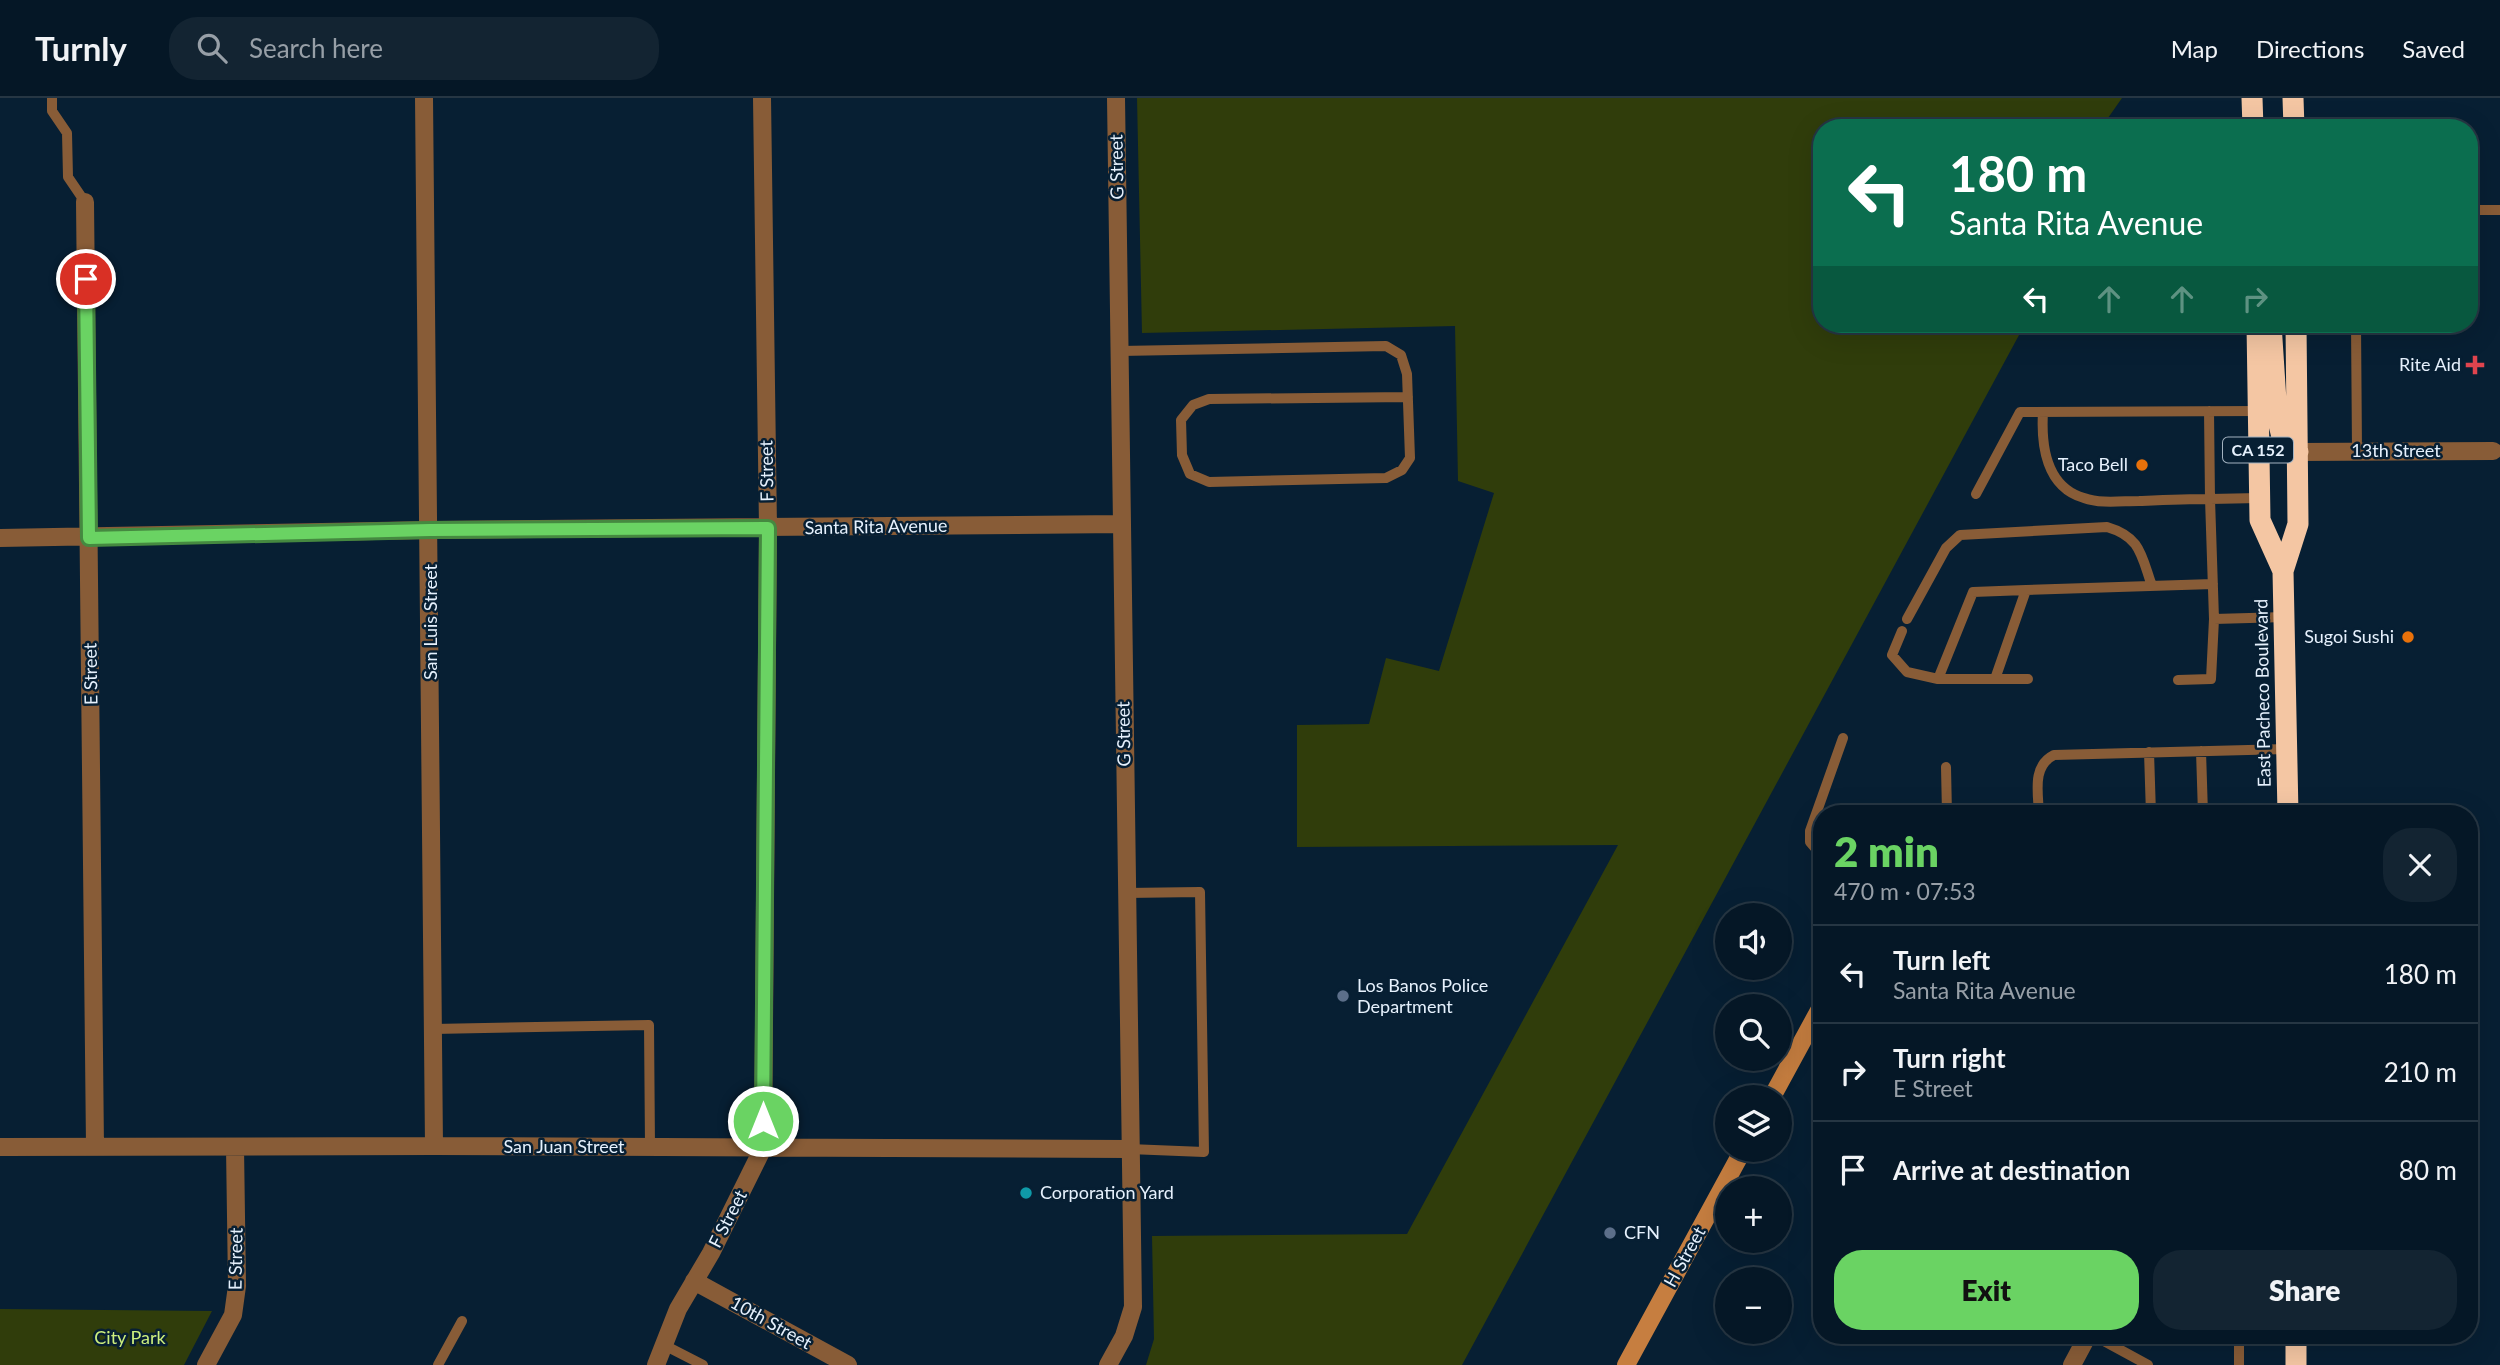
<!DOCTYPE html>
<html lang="en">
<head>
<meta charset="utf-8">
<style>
  :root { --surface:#051726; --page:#132432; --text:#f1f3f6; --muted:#979fa7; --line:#263643; --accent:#6ad363 }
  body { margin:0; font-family:Lato,sans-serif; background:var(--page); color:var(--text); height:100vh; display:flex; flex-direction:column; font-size:26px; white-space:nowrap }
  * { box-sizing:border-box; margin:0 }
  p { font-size:23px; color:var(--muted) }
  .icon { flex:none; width:38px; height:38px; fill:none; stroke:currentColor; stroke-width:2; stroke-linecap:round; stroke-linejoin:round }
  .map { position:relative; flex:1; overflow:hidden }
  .drawer { position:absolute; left:1813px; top:707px; width:665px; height:539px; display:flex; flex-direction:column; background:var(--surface); border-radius:28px; box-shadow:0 7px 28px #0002,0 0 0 2px var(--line) }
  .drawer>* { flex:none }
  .hud { position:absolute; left:1813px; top:21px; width:665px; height:214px; border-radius:28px; box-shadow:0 7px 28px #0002,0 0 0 2px var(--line); background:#0b6e4f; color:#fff; overflow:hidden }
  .controls { position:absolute; left:1715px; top:805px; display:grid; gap:14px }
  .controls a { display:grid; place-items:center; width:77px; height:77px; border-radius:50%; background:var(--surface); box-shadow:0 7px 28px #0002,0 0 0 2px var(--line); font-size:35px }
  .pin { position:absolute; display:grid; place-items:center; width:60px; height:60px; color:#fff; margin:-30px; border:4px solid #fff; border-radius:50%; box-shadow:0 2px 7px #0007 }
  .me { position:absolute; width:77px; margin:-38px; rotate:0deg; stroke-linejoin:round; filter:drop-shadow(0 0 5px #0008) }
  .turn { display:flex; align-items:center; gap:24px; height:147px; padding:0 21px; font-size:32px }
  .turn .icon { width:91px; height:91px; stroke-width:2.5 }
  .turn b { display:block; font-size:49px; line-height:60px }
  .lanes { display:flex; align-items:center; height:66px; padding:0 21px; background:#0003; justify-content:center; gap:35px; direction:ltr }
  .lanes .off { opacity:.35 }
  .round { display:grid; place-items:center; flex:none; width:74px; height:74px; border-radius:28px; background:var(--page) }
  .headline { display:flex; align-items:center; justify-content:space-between; height:119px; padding:0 21px }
  h1 { font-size:42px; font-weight:800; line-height:52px; color:var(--accent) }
  .action { display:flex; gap:14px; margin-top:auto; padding:14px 21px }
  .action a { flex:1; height:80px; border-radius:28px; background:var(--accent); color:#111; font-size:28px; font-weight:800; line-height:80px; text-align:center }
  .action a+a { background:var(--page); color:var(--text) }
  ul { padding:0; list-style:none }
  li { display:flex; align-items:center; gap:21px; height:98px; padding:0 21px; border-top:2px solid var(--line) }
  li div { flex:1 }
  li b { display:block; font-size:26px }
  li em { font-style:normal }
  header { display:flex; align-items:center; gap:42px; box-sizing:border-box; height:98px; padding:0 35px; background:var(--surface); border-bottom:2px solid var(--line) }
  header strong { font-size:33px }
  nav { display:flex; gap:38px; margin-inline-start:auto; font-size:24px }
  .search { width:490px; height:63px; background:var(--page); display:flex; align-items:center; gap:18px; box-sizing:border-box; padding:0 24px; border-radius:28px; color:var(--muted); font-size:26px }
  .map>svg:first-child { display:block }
  .green { fill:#303d0b }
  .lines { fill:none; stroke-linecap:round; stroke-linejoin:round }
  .lane { stroke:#885c37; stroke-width:10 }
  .street { stroke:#885c37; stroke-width:18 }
  .secondary { stroke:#c67e40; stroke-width:18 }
  .highway { stroke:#f4c6a3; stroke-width:21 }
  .route-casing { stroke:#458940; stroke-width:18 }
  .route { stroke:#6ad363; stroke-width:12 }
  .health-dot { fill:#e0444e; stroke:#071f33; stroke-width:2.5 }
  .food-dot { fill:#e8710a; stroke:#071f33; stroke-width:2.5 }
  .service-dot { fill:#5c6f8a; stroke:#071f33; stroke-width:2.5 }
  .culture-dot { fill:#0f9aa8; stroke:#071f33; stroke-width:2.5 }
  .labels { text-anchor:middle; stroke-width:5; stroke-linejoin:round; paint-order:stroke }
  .shield { fill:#071f33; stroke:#a3b2c0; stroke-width:2 }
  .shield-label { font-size:16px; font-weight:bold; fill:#e6f1fd }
  .street-label { font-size:18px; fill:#e6f1fd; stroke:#071f33 }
  .poi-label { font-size:18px; fill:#e6f1fd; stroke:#071f33; text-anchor:end }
  .park-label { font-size:18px; fill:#cdef7e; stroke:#071f33 }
</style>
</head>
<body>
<header>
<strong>Turnly</strong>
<div class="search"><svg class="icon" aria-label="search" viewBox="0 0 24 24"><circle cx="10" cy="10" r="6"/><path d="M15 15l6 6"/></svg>Search here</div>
<nav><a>Map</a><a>Directions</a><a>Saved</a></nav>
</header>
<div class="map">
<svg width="2500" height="1267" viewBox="0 0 2500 1267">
  <rect width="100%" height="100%" fill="#071f33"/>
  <!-- green -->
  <path class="green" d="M1137 0H2122L2101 30H1822V226H2025L1462 1267H1146L1154 1241 1152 1138 1407 1136 1618 747 1297 749V627L1369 626 1386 560 1439 573 1494 395 1458 383 1455 228 1142 235Z
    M0 1211 212 1213 184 1267H0Z"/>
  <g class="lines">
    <!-- lane -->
    <path class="lane" d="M52 0V13L67 35 68 79 85 104
      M2469 112H2500
      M2356 226 2357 353
      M1120 253 1386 248 1401 257 1407 276 1410 360 1402 372 1386 380 1209 384 1190 376 1182 357 1181 322 1193 307 1209 301 1408 299
      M2043 314C2041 347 2046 389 2084 400 2101 406 2121 403 2139 403 2163 402 2186 401 2210 401L2209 313
      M1976 396 2020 314 2258 313
      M2259 400 2210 401 2214 521 2285 519
      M1907 521 1946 450 1960 437 2107 429C2141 439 2141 457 2152 488
      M1902 533 1892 557 1907 574 1938 581H2028
      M1938 581 1973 494 2026 492
      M1995 581 2026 492 2213 486
      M2178 582 2211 581 2214 521
      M2201 653 2203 716
      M2149 654 2151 716
      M1946 669 1947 716
      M2039 716C2038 694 2032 668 2054 657L2287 651
      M1822 758 1810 744V733L1843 640
      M1126 795 1200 794 1204 1054 1129 1051
      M433 931 649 927 650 1049
      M2093 1237 2148 1267
      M664 1247 703 1267
      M438 1267 462 1223
      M2239 1267V1237"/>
    <!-- street -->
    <path class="street" d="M424 0 434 1048
      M85 104 95 1049
      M2298 354 2493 353
      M0 440 430 432 1122 426
      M0 1049 434 1048 1129 1051
      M694 1183 848 1267
      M206 1267 233 1217 237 1188 235 1049
      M656 1267 678 1211 711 1155 763 1050 768 430 762 0
      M1108 1267 1124 1238 1133 1209 1116 0
      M2072 1267 2088 1237"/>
    <!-- secondary -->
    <path class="secondary" d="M1772 999 1822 907
      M1626 1267 1743 1052"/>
    <!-- highway -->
    <path class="highway" d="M2252 0 2253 30
      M2293 0 2294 30
      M2257 226 2260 422 2283 473
      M2271 226 2277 318 2282 339 2298 354
      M2288 716 2283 473 2298 426 2296 226
      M2296 1237V1267"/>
  </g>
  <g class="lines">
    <defs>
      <path id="route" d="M86 181 89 440 430 432 768 430 763 1023"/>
    </defs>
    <!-- route casing -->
    <use href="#route" class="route-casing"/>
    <!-- route -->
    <use href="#route" class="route"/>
  </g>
  <!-- markers -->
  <path class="health-dot" d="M2471.5 256.5h7v7h7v7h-7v7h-7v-7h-7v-7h7z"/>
  <g class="food-dot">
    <circle cx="2142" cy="367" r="7"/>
    <circle cx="2408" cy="539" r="7"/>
  </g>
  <g class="service-dot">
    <circle cx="1343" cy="898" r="7"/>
    <circle cx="1610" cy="1135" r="7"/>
  </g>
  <circle class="culture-dot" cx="1026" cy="1095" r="7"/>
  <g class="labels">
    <!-- shield labels -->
    <rect class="shield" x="2223" y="339.5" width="70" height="25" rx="5"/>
    <g class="shield-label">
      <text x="2258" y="358">CA 152</text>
    </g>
    <!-- street labels -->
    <g class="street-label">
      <text transform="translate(1117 69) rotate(-91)" y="6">G Street</text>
      <text x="2396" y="359">13th Street</text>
      <text transform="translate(767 373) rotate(-91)" y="6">F Street</text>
      <text transform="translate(876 429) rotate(-1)" y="6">Santa Rita Avenue</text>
      <text transform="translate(431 524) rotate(-90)" y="6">San Luis Street</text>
      <text transform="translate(91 576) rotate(-91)" y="6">E Street</text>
      <text transform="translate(2263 595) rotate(-91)" y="6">East Pacheco Boulevard</text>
      <text transform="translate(1124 636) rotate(-91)" y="6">G Street</text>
      <text x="564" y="1055">San Juan Street</text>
      <text transform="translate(728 1121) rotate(-63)" y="6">F Street</text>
      <text transform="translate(1685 1159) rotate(-61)" y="6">H Street</text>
      <text transform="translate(236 1161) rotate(-89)" y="6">E Street</text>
      <text transform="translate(771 1225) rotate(29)" y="6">10th Street</text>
    </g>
    <!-- poi labels -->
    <g class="poi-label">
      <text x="2461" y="273">Rite Aid</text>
      <text x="2128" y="373">Taco Bell</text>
      <text x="2394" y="545">Sugoi Sushi</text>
      <text x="1357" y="894" text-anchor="start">Los Banos Police<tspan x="1357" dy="21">Department</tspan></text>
      <text x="1040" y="1101" text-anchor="start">Corporation Yard</text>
      <text x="1624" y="1141" text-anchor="start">CFN</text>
    </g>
    <!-- park labels -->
    <g class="park-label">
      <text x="130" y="1246">City Park</text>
    </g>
  </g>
</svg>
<div class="controls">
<a><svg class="icon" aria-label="sound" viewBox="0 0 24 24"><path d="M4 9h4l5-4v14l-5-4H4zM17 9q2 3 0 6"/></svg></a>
<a><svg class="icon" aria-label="search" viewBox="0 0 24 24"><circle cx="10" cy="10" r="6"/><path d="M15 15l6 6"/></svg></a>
<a><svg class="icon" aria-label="layers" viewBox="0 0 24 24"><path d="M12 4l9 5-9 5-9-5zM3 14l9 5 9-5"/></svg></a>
<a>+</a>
<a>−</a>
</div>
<div class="pin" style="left:86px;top:181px;background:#d93025"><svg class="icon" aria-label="arrive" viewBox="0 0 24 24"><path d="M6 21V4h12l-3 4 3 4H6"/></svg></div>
<svg class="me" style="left:763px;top:1023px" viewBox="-20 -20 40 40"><circle r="17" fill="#6ad363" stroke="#fff" stroke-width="3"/><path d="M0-11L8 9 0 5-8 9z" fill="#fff"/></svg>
<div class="hud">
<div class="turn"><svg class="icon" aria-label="left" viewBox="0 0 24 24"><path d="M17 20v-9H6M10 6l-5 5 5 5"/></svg><div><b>180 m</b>Santa Rita Avenue</div></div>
<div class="lanes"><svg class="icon" aria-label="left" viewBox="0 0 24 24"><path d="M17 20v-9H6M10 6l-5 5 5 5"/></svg><svg class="icon off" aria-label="ahead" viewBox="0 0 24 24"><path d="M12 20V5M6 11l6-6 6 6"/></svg><svg class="icon off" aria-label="ahead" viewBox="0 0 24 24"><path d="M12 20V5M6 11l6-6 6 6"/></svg><svg class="icon off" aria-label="right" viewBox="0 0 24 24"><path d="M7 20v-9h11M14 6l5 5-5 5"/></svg></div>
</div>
<section class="drawer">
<div class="headline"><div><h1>2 min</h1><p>470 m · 07:53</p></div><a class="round"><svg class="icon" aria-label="close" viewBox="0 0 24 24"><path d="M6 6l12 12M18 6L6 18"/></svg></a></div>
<ul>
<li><svg class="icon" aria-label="left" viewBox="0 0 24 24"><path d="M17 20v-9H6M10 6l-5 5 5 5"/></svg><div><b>Turn left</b><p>Santa Rita Avenue</p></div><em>180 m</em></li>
<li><svg class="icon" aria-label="right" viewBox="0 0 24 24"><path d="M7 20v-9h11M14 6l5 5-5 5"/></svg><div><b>Turn right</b><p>E Street</p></div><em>210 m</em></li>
<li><svg class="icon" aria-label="arrive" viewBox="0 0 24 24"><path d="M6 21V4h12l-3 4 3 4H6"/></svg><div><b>Arrive at destination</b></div><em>80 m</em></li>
</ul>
<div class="action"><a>Exit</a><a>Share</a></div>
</section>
</div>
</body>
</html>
